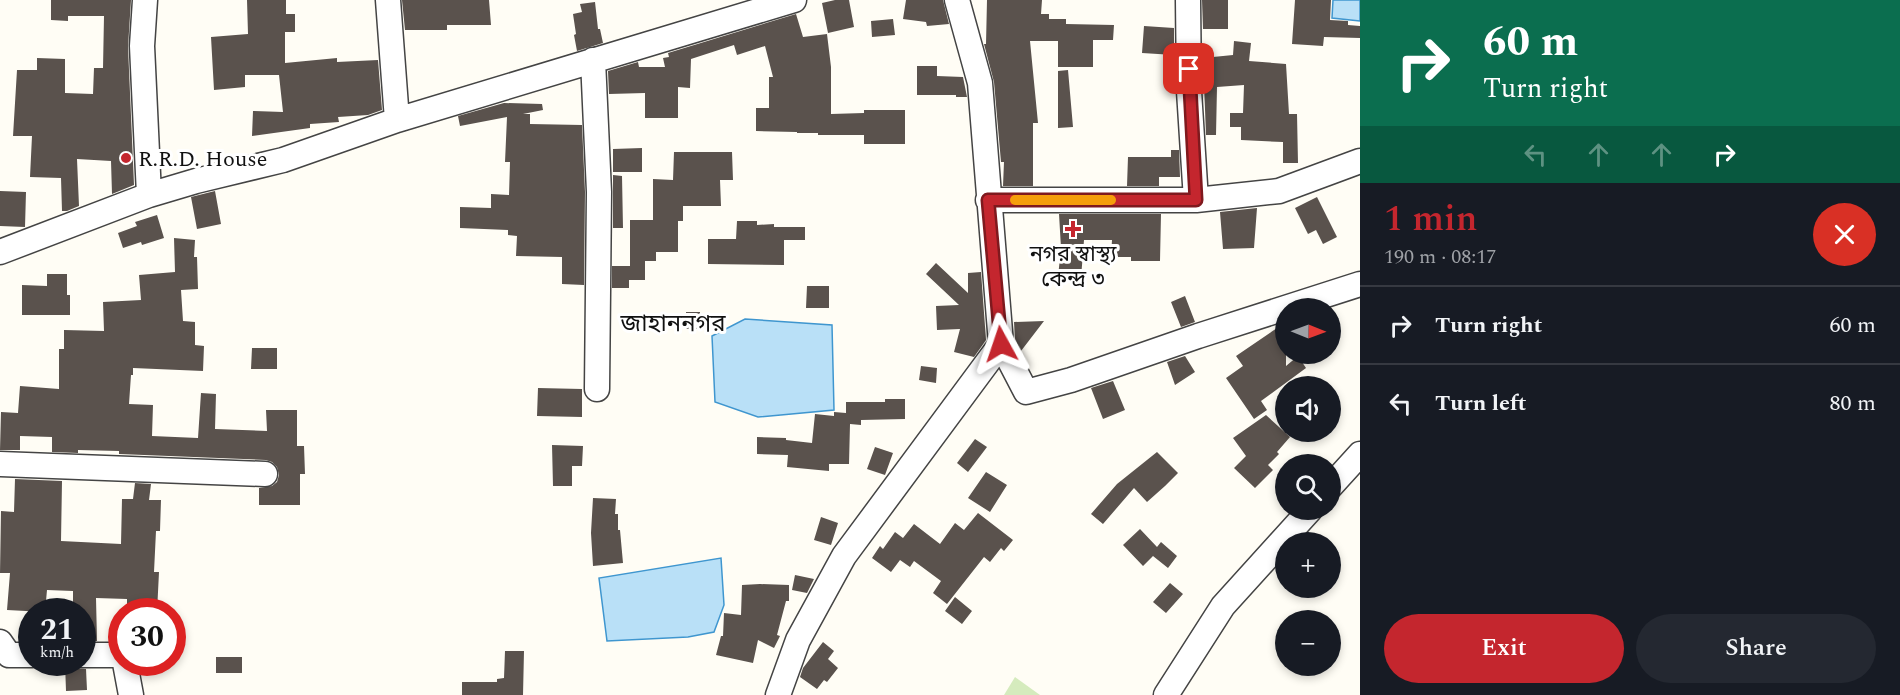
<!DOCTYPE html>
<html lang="en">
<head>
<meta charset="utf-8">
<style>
  :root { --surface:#171b24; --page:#242831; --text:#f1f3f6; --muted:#9ea1a6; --line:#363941; --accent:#c4262e }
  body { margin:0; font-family:Spectral,"Noto Sans Bengali",serif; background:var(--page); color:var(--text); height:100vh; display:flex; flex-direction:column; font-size:22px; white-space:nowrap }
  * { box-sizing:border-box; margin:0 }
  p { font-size:20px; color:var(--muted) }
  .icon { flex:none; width:33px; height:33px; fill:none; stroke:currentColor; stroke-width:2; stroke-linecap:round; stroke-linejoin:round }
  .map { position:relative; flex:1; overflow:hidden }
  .panel { display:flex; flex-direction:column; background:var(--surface); width:540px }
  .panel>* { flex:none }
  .banner { background:#0b6e4f; color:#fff; overflow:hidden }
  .needle { width:39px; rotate:91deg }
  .tools { position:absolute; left:1275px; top:298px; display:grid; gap:12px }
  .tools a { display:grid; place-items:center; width:66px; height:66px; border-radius:50%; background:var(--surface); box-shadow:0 3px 9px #0003; font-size:30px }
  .speed { position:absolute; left:18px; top:598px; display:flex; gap:12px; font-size:30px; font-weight:700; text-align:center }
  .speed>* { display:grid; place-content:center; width:78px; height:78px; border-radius:50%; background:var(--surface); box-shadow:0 3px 9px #0003; line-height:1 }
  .speed small { font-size:15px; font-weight:400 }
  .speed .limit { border:9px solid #d22; background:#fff; color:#111 }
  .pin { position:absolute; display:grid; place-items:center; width:51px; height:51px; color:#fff; margin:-26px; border-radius:12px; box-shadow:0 3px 9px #0006 }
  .me { position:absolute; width:66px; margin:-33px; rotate:355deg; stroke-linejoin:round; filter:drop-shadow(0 0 4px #0008) }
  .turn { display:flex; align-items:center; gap:21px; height:126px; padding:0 24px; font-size:27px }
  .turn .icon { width:78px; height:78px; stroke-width:2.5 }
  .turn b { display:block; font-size:42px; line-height:51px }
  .lanes { display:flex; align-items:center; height:57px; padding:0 24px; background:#0003; justify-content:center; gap:30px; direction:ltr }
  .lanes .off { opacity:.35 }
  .round { display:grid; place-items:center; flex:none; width:63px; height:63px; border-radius:32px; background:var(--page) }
  .headline { display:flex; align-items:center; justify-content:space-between; height:102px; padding:0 24px }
  h1 { font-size:36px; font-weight:600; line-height:45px; color:var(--accent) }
  .cta { display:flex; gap:12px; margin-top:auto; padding:12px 24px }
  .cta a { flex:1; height:69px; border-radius:36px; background:var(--accent); color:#fff; font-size:24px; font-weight:600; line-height:69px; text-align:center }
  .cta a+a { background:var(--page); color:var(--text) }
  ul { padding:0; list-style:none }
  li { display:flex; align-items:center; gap:18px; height:78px; padding:0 24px; border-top:2px solid var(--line) }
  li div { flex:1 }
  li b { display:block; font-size:22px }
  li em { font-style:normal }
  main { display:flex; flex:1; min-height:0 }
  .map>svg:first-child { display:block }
  .green { fill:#d5ebbd }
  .water { fill:#b9e0f7; stroke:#3f96cf; stroke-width:1.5 }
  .building { fill:#5a524d }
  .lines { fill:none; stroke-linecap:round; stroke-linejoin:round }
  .minor-casing { stroke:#444; stroke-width:27 }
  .minor { stroke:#fff; stroke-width:24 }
  .route-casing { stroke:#7f191e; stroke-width:15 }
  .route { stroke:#c4262e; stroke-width:10 }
  .slow { stroke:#f59e0b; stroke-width:10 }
  .poi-dot { fill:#c4262e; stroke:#fff; stroke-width:2 }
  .labels { text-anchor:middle; stroke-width:6; stroke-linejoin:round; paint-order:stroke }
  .poi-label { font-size:22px; fill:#111; stroke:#fff; text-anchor:start }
  .neighbourhood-label { font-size:24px; fill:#111; stroke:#fff }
</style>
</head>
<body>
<main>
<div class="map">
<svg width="1360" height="695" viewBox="0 0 1360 695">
  <rect width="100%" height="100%" fill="#fffdf5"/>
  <!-- green -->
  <path class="green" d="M1015 677 1040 695H1004Z"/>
  <!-- water -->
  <path class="water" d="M1333 0H1360V21L1332 18Z
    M745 319 832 325 834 410 758 417 715 402 712 336Z
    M721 558 724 605 714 632 688 637 607 641 599 578Z"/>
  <!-- building -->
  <path class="building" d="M51 0H131L128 47 134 185 112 194 111 161 77 159 79 206 67 211H62L61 178 30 177 32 136H13L17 70H37V58L65 59V93L93 94 94 68H103L104 16H68V21L51 20Z
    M247 0H286V14H295V32H285V63L337 58V62L378 60 382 110 368 115 338 117 339 122 310 124V128L252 136 253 111 283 112 279 75H245V87L214 90 211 37 248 34Z
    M402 0H489L491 25H447V30H405Z
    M835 0H849L854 27 828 33 822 3Z
    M906 0H943L949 24 927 26 926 22 903 19Z
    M987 0H1042L1041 14H1049V19H1066V24L1114 25 1113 40H1093V67H1058V41H1030L1038 123H1033V186H1003L1004 162H1001L994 82 984 44H986Z
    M1202 0H1228V29H1203Z
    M1295 0H1331L1330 20 1348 21V25L1360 26V38L1324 37 1323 46 1292 44Z
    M595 2 598 29H600L603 43 577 51 574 35 576 34 573 14 582 12 580 4Z
    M796 14 803 37 827 34 831 67V114L864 113V110H905V144H864V135H818V133H797V132L756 131V108H769V77H773L765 46 737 55 734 45 691 59 690 88 678 87V118H645V93L609 94 608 71 638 62 639 67H665L663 58 669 57 668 53Z
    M893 19 895 35 872 37 871 21Z
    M1144 26 1174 28V55L1142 53Z
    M1234 41 1251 43 1249 61 1286 64 1289 114H1297L1298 163H1283V142L1241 140V127H1230V113H1243L1244 85 1217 87 1216 135H1206L1203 58 1233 55Z
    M917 66H937V76L963 77 967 97H956V95H917Z
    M1068 70 1073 127 1058 128V71Z
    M504 103 542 104 543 110 523 114H530V124L582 125 585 192 584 285 562 284V257L516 256 517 236 508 235V230L460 228V207L491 208V194L509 195 510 162H505L507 117 460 126 458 116Z
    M642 148V172H613V149Z
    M1171 150H1179L1180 177H1159V186H1127L1128 157H1171Z
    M674 152H732L733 180H720L721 206H683V221H678V252H656V261H645V280H629V288H612V266H630V220H653V179L673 180Z
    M613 175 622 176 623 228H613Z
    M0 191 26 192 25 227 0 226Z
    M215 191 221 224 197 229 191 197Z
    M1317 197 1337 237 1323 244 1316 230 1308 234 1295 208Z
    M1257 208 1254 248 1223 249 1220 212Z
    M1059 214H1161L1160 261H1131V257H1111L1112 240H1084L1081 278 1058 277 1061 248Z
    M157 215 164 238 142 245 141 242 123 248 118 233 137 226 135 222Z
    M737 221H757V225L774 224V227H805V240H784V265L708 264V239H736Z
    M174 238 195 240 194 257H197L198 289 181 290 183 321 195 322V345L204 346 203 371 133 368V375H131L129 404 153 405 152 436 198 438 201 393 216 394 215 429 267 431 266 410H297V446H304L305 474H300V505H259V488L272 486 277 482 279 475 277 467 272 462 266 460 119 454V451L78 450V453L52 452V437L20 436V450H0L1 412 18 413 20 386 59 389V349H64V330L104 331 103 302 141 300 139 275 175 272Z
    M936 263 968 293V273L981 272 986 340 974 357 954 352 960 329 937 330 936 306 959 305 926 274Z
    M47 274H67V295H70V315H22V285L47 286Z
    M807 286H829V308H806Z
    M1185 296 1195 322 1181 327 1171 302Z
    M686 312H700V329H686Z
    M1044 321 1021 351 1015 340 1014 322Z
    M1280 326 1286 334V366L1298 356 1306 368 1261 401 1267 410 1254 419 1226 378 1243 366 1236 356Z
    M252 348H277V369H251Z
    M1185 356 1195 372 1175 385 1167 362Z
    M921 366 937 368 936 383 919 380Z
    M1113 381 1125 410 1103 419 1091 388Z
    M538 388 582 389V417L537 416Z
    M885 399H905V419L861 420V425L850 424 849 464H829V471L787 467 788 455 757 454V437L786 438V440L812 443 815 414 834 416V412L846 413V402H885Z
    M1266 415 1290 437 1277 452 1279 454 1268 465 1273 470 1255 488 1234 468 1246 456 1233 438Z
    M975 439 987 447 968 472 957 463Z
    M552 445 583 446 582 466H572V486H553Z
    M875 447 893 453 885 475 867 469Z
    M1157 452 1178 473 1165 486 1147 502 1134 488 1103 524 1091 514 1117 484Z
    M986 472 1007 485 990 512 968 498Z
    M15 479 62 481 61 541 121 544 122 499H133L135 483 151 484 149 500H161L160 531H156L154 572H159L157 612H127V599L96 598 97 641H82V612H73V591L47 590 45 612 7 610 10 573H0L1 511 14 512Z
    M593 498 616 499 615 514H618V530H620L623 563 593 566 591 533Z
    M978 513 1013 540 1004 551 1001 548 990 562 984 557 947 604 933 593 941 581 914 561 910 567 900 560 891 572 872 558 880 546 883 549 895 532 903 538 914 524 940 544 955 523 964 530Z
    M821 517 838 523 831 545 814 540Z
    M1140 529 1157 547 1161 542 1177 556 1168 568 1153 556 1143 566 1123 545Z
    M795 575 814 579 807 593 792 590Z
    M1170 583 1183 594 1166 613 1153 602Z
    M760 584 789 585V601H786L777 635 780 636 774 648 758 640 753 663 716 655 721 636H723L724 613 741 615 742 585Z
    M955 597 972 611 962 624 945 611Z
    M823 642 834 651 828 659 838 668 827 682 824 680 817 689 800 677 803 668Z
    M505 651H524L523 695H462V682H497V679L504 678Z
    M216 657H242V673H216Z
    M65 663H70L75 668 86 669 87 690 66 691Z"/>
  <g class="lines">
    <defs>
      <path id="minor" d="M145 0 142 46 149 195
        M388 0 397 120
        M1188 0 1189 91 1196 200
        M593 60 599 192 597 389
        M988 200H1196L1279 191 1360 161
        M0 252 149 195 196 181 283 160 397 120 794 0
        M1001 344 1026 392 1071 380 1198 336 1360 284
        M0 464 265 474
        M1330 487 1360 454
        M0 642 9 655H32
        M82 655H122
        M125 663 131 695
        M778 695 798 640 844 556 1001 344 980 83 957 0
        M1166 695 1223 606 1310 510"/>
    </defs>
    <!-- minor casing -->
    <use href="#minor" class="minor-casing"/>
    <!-- minor -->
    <use href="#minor" class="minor"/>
  </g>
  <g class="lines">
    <defs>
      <path id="route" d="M1001 344 988 200H1196L1189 69"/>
    </defs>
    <!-- route casing -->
    <use href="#route" class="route-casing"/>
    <!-- route -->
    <use href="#route" class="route"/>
    <!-- slow -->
    <path class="slow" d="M1015 200H1111"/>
  </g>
  <!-- markers -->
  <g class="poi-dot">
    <circle cx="126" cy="158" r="6"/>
    <path d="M1070 220h6v6h6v6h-6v6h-6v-6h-6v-6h6z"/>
  </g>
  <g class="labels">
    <!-- poi labels -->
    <g class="poi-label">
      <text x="138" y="166">R.R.D. House</text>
      <text x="1073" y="261" text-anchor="middle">নগর স্বাস্থ্য<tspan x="1073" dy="25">কেন্দ্র ৩</tspan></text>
    </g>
    <!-- neighbourhood labels -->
    <g class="neighbourhood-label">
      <text x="673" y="331">জাহাননগর</text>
    </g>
  </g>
</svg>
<div class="tools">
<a><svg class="needle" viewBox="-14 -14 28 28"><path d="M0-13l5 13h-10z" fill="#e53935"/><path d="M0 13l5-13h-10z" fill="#9ea1a6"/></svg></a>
<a><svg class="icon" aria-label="sound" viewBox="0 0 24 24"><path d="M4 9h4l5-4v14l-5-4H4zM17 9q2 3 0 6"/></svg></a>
<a><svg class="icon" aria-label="search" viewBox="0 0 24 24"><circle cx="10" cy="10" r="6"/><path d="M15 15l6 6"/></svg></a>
<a>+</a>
<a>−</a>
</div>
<div class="speed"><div>21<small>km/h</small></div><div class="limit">30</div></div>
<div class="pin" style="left:1189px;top:69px;background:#d93025"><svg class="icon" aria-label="arrive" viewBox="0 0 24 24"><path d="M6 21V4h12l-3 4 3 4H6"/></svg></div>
<svg class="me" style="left:1001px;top:344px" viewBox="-20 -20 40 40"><path d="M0-17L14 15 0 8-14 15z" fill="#c4262e" stroke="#fff" stroke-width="4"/></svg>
</div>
<section class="panel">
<div class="banner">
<div class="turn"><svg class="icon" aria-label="right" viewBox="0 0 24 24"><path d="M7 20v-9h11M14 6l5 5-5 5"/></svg><div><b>60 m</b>Turn right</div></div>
<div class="lanes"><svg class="icon off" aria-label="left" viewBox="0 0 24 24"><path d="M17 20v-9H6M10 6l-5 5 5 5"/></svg><svg class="icon off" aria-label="ahead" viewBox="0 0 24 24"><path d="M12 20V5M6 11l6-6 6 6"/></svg><svg class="icon off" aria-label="ahead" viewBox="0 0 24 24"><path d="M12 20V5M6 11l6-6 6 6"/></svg><svg class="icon" aria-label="right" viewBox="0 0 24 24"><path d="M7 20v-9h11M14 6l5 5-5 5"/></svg></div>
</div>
<div class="headline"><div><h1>1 min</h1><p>190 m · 08:17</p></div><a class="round" style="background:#d93025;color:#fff"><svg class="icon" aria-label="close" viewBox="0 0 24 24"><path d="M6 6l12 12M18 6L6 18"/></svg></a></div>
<ul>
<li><svg class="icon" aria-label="right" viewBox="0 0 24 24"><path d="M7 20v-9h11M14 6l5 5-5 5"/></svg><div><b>Turn right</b></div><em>60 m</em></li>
<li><svg class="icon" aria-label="left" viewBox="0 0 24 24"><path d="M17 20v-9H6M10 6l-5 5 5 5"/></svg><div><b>Turn left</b></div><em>80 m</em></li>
</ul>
<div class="cta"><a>Exit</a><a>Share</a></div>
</section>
</main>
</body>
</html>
